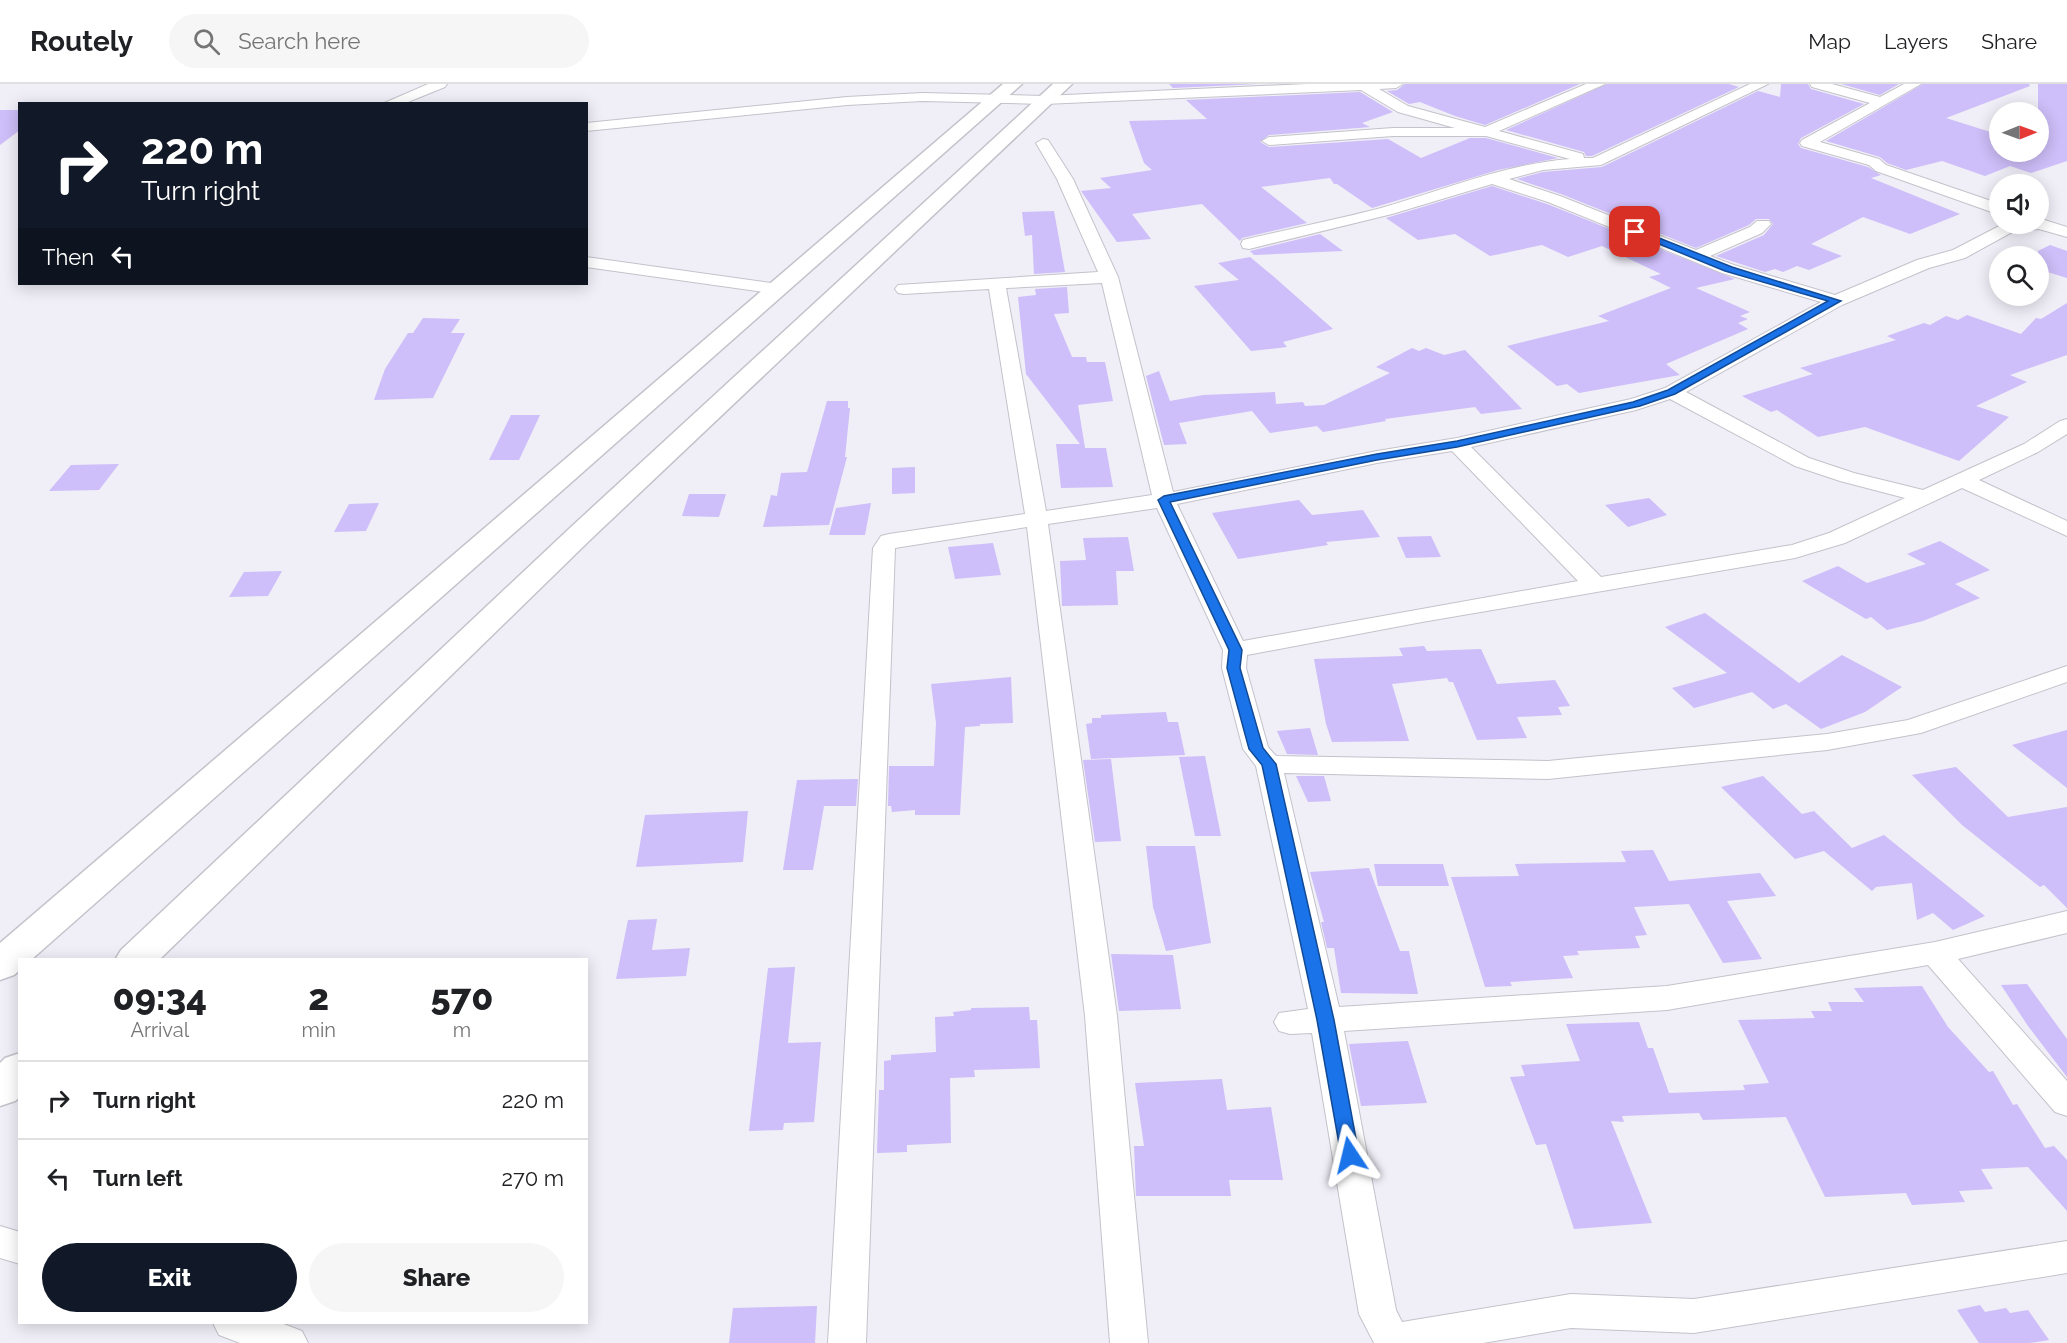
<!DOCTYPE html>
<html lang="en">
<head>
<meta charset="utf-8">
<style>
  :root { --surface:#fff; --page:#f6f6f6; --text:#202124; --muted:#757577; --line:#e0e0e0; --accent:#111827 }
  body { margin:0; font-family:Raleway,sans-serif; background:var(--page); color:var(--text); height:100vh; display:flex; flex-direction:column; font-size:22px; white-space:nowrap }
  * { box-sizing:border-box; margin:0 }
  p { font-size:20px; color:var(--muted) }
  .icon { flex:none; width:33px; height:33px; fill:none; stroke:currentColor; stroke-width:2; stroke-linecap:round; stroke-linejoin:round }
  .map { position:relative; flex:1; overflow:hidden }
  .side { position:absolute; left:18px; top:874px; width:570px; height:366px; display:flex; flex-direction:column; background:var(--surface); border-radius:0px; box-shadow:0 3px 15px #0003 }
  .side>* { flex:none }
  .guide { position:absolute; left:18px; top:18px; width:570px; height:183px; border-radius:0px; box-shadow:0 3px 15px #0003; background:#111827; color:#fff; overflow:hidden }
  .needle { width:39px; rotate:89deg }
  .controls { position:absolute; left:1989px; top:18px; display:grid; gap:12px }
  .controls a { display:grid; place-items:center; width:60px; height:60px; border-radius:50%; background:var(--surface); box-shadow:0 3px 15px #0003; font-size:30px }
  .pin { position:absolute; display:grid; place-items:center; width:51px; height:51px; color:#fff; margin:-26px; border-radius:12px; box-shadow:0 3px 9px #0006 }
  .me { position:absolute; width:66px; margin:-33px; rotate:350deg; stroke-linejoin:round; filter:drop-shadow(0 0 4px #0008) }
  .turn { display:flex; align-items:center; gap:21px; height:126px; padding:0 24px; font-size:27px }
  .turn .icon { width:78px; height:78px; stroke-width:2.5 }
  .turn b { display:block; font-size:42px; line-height:51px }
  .then { display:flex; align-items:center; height:57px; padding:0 24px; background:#0003; gap:12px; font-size:22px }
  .eta { display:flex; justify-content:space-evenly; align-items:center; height:102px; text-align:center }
  .eta b { font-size:36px; font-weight:800; line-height:42px }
  .button { display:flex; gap:12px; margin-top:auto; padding:12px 24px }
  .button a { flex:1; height:69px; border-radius:36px; background:var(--accent); color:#fff; font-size:24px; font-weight:800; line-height:69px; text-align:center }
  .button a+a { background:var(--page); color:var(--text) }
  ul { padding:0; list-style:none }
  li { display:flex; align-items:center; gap:18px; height:78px; padding:0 24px; border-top:2px solid var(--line) }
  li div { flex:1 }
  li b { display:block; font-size:22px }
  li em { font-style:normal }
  header { display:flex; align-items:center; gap:36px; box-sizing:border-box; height:84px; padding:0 30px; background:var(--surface); border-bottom:2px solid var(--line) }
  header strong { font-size:28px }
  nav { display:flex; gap:33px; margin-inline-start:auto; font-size:21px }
  .search { width:420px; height:54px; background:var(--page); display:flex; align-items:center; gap:15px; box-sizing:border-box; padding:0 21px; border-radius:33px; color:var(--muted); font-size:22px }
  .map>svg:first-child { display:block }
  .building { fill:#cebef9 }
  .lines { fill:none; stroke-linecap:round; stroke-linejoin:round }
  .street-casing { stroke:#c4c2ca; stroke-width:2 }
  .secondary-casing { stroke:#c4c2ca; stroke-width:3 }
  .street { fill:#fff; fill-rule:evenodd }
  .secondary { fill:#fff; fill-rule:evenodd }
  .route { fill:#1a73e8; stroke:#114b97; stroke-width:1.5 }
</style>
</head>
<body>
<header>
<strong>Routely</strong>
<div class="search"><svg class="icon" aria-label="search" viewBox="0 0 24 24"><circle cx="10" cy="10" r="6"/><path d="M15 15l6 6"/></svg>Search here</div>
<nav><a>Map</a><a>Layers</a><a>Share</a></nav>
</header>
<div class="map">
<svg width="2067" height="1259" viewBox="0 0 2067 1259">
  <rect width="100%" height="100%" fill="#f0eef7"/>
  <!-- building -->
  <path class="building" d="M1169 0H1258L1173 4Z
    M1405 0H1580L1485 41 1455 32 1420 18 1409 20 1387 7 1397 6Z
    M1607 0H1729L1739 3 1592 72H1586L1584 68 1506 46Z
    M1781 0H1808L1811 5 1864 20 1801 54 1798 60 1801 64 1868 83 1881 91 1871 94 1960 130 1910 150 1863 133 1811 160 1842 172 1809 186 1797 182 1783 188 1775 185 1765 188 1716 172 1764 151 1773 140 1769 135H1756L1749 141 1696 164 1561 110 1517 95 1543 88 1602 83 1758 7 1780 13Z
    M1841 0H1899L1880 11Z
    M1923 0H2029L2030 2 1946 34 2000 51V68H2038V0H2067V77L2031 89 2010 82 1985 92 1942 77 1906 86 1887 79 1880 73 1826 57Z
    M1360 8 1393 28 1362 39 1370 43 1269 51 1260 58 1269 63 1388 55 1421 74 1470 54H1486L1558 74 1498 86 1372 124 1337 100H1334L1330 94 1261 103 1307 139 1242 154 1240 157 1202 120 1132 130 1151 155 1117 158 1081 107 1111 104 1100 94 1152 86 1144 79 1129 37 1207 35 1186 16Z
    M0 26H20V46L0 61Z
    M1492 102 1547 120 1735 195 1696 204 1750 228 1740 232 1748 235 1738 239 1748 245 1666 280 1680 291 1579 309 1567 300 1557 302 1507 262 1609 237 1598 232 1671 204 1649 193 1661 190 1602 162 1568 173 1542 161 1490 172 1455 150 1418 156 1386 134Z
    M1054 127 1065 188 1034 190 1032 151 1025 152 1022 128Z
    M1320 150 1343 167 1254 171 1250 167Z
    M2050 161 2067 167V194L2038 185V167Z
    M1250 173 1273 192 1333 245 1283 258 1287 263 1251 267 1194 202 1239 196 1218 179Z
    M1067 203 1069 229 1054 230 1072 273H1086L1087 278H1105L1113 317 1078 321 1085 364H1106L1113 403 1061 404 1056 360H1080L1026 290 1018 213 1036 211 1035 205Z
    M2067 219V271L2010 291 2027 298 1976 322 2009 333 1959 377 1865 343 1818 353 1777 326 1771 328 1742 312 1813 290 1800 284 1896 256 1887 252 1924 239 1930 241 1946 232 1958 236 1967 231 2021 250 2036 234 2041 235Z
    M423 234 460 235 451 249H465L433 314 374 316 385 285 408 249H413Z
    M1412 264 1419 267 1426 264 1444 271 1465 266 1522 325 1481 330 1475 323 1385 335 1386 337 1323 348 1317 342 1270 349 1252 327 1179 339 1187 360 1164 361 1146 292 1159 287 1170 317 1203 311 1275 308 1276 320 1303 318 1305 322 1324 321 1390 289 1376 283Z
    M827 317H848V324H850L845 373H847L829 441 763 443 771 411 777 412 781 389 807 388Z
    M511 331H540L519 376H489Z
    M119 380 99 406 49 407 71 381Z
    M915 383V409L892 410V384Z
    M689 410H726L719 433 682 432Z
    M1649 414 1667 431 1628 443 1605 421Z
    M1299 416 1312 431 1363 426 1380 453 1326 458 1328 461 1238 475 1212 429Z
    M379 419 366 447 334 448 349 420Z
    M871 419 865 451H829L836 424Z
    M1431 452 1441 473 1406 474 1397 453Z
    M1128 453 1134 487H1116L1118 521 1062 522 1060 477 1086 476 1083 454Z
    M1940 457 1990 486 1955 500 1980 514 1923 537 1887 546 1871 533 1866 535 1802 497 1838 482 1867 499 1926 480 1907 470Z
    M993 459 1001 491 955 495 948 463Z
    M282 487 268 512 229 513 244 488Z
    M1705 529 1799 599 1842 571 1902 603 1865 628 1821 645 1786 620 1773 625 1752 608 1694 624 1672 604 1727 589 1665 543Z
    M1424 562 1427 567 1481 565 1497 600 1555 596 1570 622 1558 623 1562 631 1517 633 1527 654 1477 656 1453 598H1449L1447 594 1392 600 1409 657 1332 658 1326 640 1314 575 1403 572 1399 564Z
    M1011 593 1013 639 980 640V642L965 643 960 731H915V726L892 728 891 722H888L889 682H934L936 639 931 600Z
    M1166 628 1168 638H1178L1185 671 1091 675 1086 640 1092 639V634H1101V631Z
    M1310 644 1318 671 1287 670 1277 647Z
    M2067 646V704L2012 661Z
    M1205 672 1221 752H1195L1179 673Z
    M1111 675 1121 757 1095 758 1083 676Z
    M1956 683 2008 733 2067 723V824L2044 801 2040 803 1962 741 1912 691Z
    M1296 692H1324L1331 717 1308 718Z
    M1763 692 1802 730 1814 727 1852 764 1884 751 1985 832 1953 846 1933 829 1917 836 1912 799 1876 803 1872 807 1824 767 1795 775 1721 703Z
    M858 695 856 722H824L813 786H783L797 696Z
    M748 727 743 778 636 783 645 731Z
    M1146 762H1195L1211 859 1166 867 1153 823Z
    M1653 766 1669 797 1760 789 1776 812 1727 817 1762 875 1723 879 1689 820 1634 823 1647 851 1635 852 1640 864 1577 867 1579 871 1563 872 1573 894 1510 898 1512 902 1485 903 1451 793 1519 792 1515 780 1626 778 1621 767Z
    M1374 780H1443L1449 802H1378Z
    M1369 784 1400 867H1409L1418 910 1341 909 1334 864H1327L1321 838H1324L1310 788Z
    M657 835 652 866 690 864 686 892 616 895 628 836Z
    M1111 870 1173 871 1181 925 1119 927Z
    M795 883 788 959 821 958 814 1038 784 1039 783 1046 749 1047 768 884Z
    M2027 900 2067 955V993L2028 942 2001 901Z
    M1922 902 1948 943 1989 988 1993 987 2013 1021 2017 1020 2045 1064 2054 1062 2067 1076V1127L2028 1083 1981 1085 1993 1105 1959 1107 1965 1118 1912 1121 1906 1109 1825 1113 1786 1033 1703 1036 1699 1029 1622 1032 1624 1038 1611 1037 1652 1139 1574 1145 1546 1060 1536 1061 1510 993 1525 992 1521 981 1580 977 1566 940 1639 938 1648 964H1653L1669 1009 1745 1006 1743 1001 1769 999 1738 936 1815 934 1811 927H1832L1828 918H1864L1854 904Z
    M1029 923 1030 936H1037L1040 984 974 986 975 993 950 994 951 1059 907 1061V1068L877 1069 879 1006H884V977L891 976V971L936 968 935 933 954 932 953 928 971 926V924Z
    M1408 957 1427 1019 1361 1022 1349 960Z
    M1222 995 1227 1026 1271 1023 1283 1096H1229L1231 1112H1136L1134 1062H1144L1135 999Z
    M1980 1221 1985 1228 2006 1224 2010 1229 2028 1226 2049 1256 2030 1259H1979L1957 1226Z
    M817 1222 815 1259H729L733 1224Z"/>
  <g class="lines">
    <defs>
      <path id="street" d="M428 0H447L445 3 403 20H382Z
        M1307 0H1403L1396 4 1379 5 1408 22 1485 43 1586 0H1605L1499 47 1583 70 1584 74H1593L1750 0H1768L1601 81 1543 86 1509 95 1560 112 1696 166 1750 143 1757 137H1769L1771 140 1762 149 1710 172 1734 181 1835 211 1917 176 1953 166 2003 140H2038V134L2067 143V153L2039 145 2014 147 1965 174 1929 184 1842 221 1686 308 1809 374 1854 389 1923 406 2024 360 2060 337 2067 335V350L2038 368 1979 396 2067 437V452L1962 404 1845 459 1795 474 1422 538 1247 571 1246 584 1268 663 1276 672 1548 677 1827 650 1908 636 2067 582V598L1921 649 1827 666 1548 695 1284 689 1339 923 1667 902 1935 858 2067 827V849L1958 875 2067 997V1032L2055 1028 1928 881 1667 926 1344 947 1396 1226 1402 1238 1571 1210 1694 1215 2067 1157V1189L1694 1249 1571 1244 1483 1259H1374L1359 1230 1312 949 1290 950 1279 947 1274 938 1279 929 1308 925 1256 682 1243 665 1222 584 1223 566 1157 424 1048 440 1117 932 1148 1259H1110L1085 932 1027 443 895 464 866 1259H828L873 464 881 452 889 450 1025 430 989 205 904 210 898 209 895 205 898 201 1098 188 1057 95 1036 59 1043 55 1048 56 1073 95 1118 193 1173 408 1377 367 1457 354 1631 315 1665 304 1821 218 1722 189 1548 118 1492 100 1392 130 1249 165 1243 164 1241 160 1243 156C1289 145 1335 136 1381 124 1444 106 1505 80 1570 75L1486 52H1393L1269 61 1262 57 1269 53 1393 44H1455L1398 28 1361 6 1044 20 922 17 847 21 586 47V39L847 13 922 9 1044 12ZM1102 199 1152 411 1046 427 1006 204ZM1670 315 1795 382 1840 397 1905 414 1829 449 1792 461 1601 493 1471 363 1636 326ZM1452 367 1578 497 1243 557 1177 420 1377 379Z
        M1810 0H1832L1880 13 1904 0H1921L1820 58 1879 75 1886 81 2000 120V131L1876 87 1869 81 1802 62 1800 59 1802 56 1870 19 1812 3Z
        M586 173 778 200 784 201 787 205 784 209 778 210 586 183Z
        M0 1142 20 1148V1180L0 1174Z
        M213 1239H281L302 1247 308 1259H240L219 1251Z"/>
      <path id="secondary" d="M1003 0H1022L31 876H20V886L14 891 0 896V859Z
        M1053 0H1072L591 455 159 876H115L121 866 571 443Z
        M20 969V1013L15 1017 0 1022V979L5 974Z"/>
    </defs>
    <!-- street casing -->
    <use href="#street" class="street-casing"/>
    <!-- secondary casing -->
    <use href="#secondary" class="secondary-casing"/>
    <!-- street -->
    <use href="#street" class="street"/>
    <!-- secondary -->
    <use href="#secondary" class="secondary"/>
  </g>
  <!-- route -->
  <path class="route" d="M1632 146H1639L1732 183 1841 217 1675 310 1640 322 1457 363 1377 376 1170 418 1242 566 1240 584 1263 664 1276 680 1334 936 1359 1071 1356 1077 1350 1079 1343 1077 1341 1071 1317 936 1262 681 1249 665 1227 584 1229 566 1158 416 1164 412 1377 370 1457 357 1633 318 1668 306 1828 217 1725 187 1632 149Z"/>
</svg>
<div class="controls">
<a><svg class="needle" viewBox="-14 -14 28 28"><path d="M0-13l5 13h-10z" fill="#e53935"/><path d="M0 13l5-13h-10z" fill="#757577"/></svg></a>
<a><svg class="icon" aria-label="sound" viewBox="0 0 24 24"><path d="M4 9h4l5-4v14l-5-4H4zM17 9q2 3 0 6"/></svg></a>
<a><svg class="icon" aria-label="search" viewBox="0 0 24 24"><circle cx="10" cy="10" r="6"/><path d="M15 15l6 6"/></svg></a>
</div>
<div class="pin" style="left:1635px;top:148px;background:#d93025"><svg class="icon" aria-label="arrive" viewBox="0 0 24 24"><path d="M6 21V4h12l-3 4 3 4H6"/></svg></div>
<svg class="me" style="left:1350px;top:1071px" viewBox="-20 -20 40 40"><path d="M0-17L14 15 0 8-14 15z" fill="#1a73e8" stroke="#fff" stroke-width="4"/></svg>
<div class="guide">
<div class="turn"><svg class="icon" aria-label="right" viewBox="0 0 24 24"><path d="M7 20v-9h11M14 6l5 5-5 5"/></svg><div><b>220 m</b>Turn right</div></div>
<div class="then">Then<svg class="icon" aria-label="left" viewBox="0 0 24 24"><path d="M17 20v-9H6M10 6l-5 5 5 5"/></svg></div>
</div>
<section class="side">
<div class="eta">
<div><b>09:34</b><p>Arrival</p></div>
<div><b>2</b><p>min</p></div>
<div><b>570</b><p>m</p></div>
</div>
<ul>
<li><svg class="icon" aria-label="right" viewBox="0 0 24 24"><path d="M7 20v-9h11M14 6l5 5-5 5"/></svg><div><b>Turn right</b></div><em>220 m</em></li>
<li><svg class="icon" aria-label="left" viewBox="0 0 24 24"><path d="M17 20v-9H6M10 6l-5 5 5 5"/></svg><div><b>Turn left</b></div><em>270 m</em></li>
</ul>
<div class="button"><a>Exit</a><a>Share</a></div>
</section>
</div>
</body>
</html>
